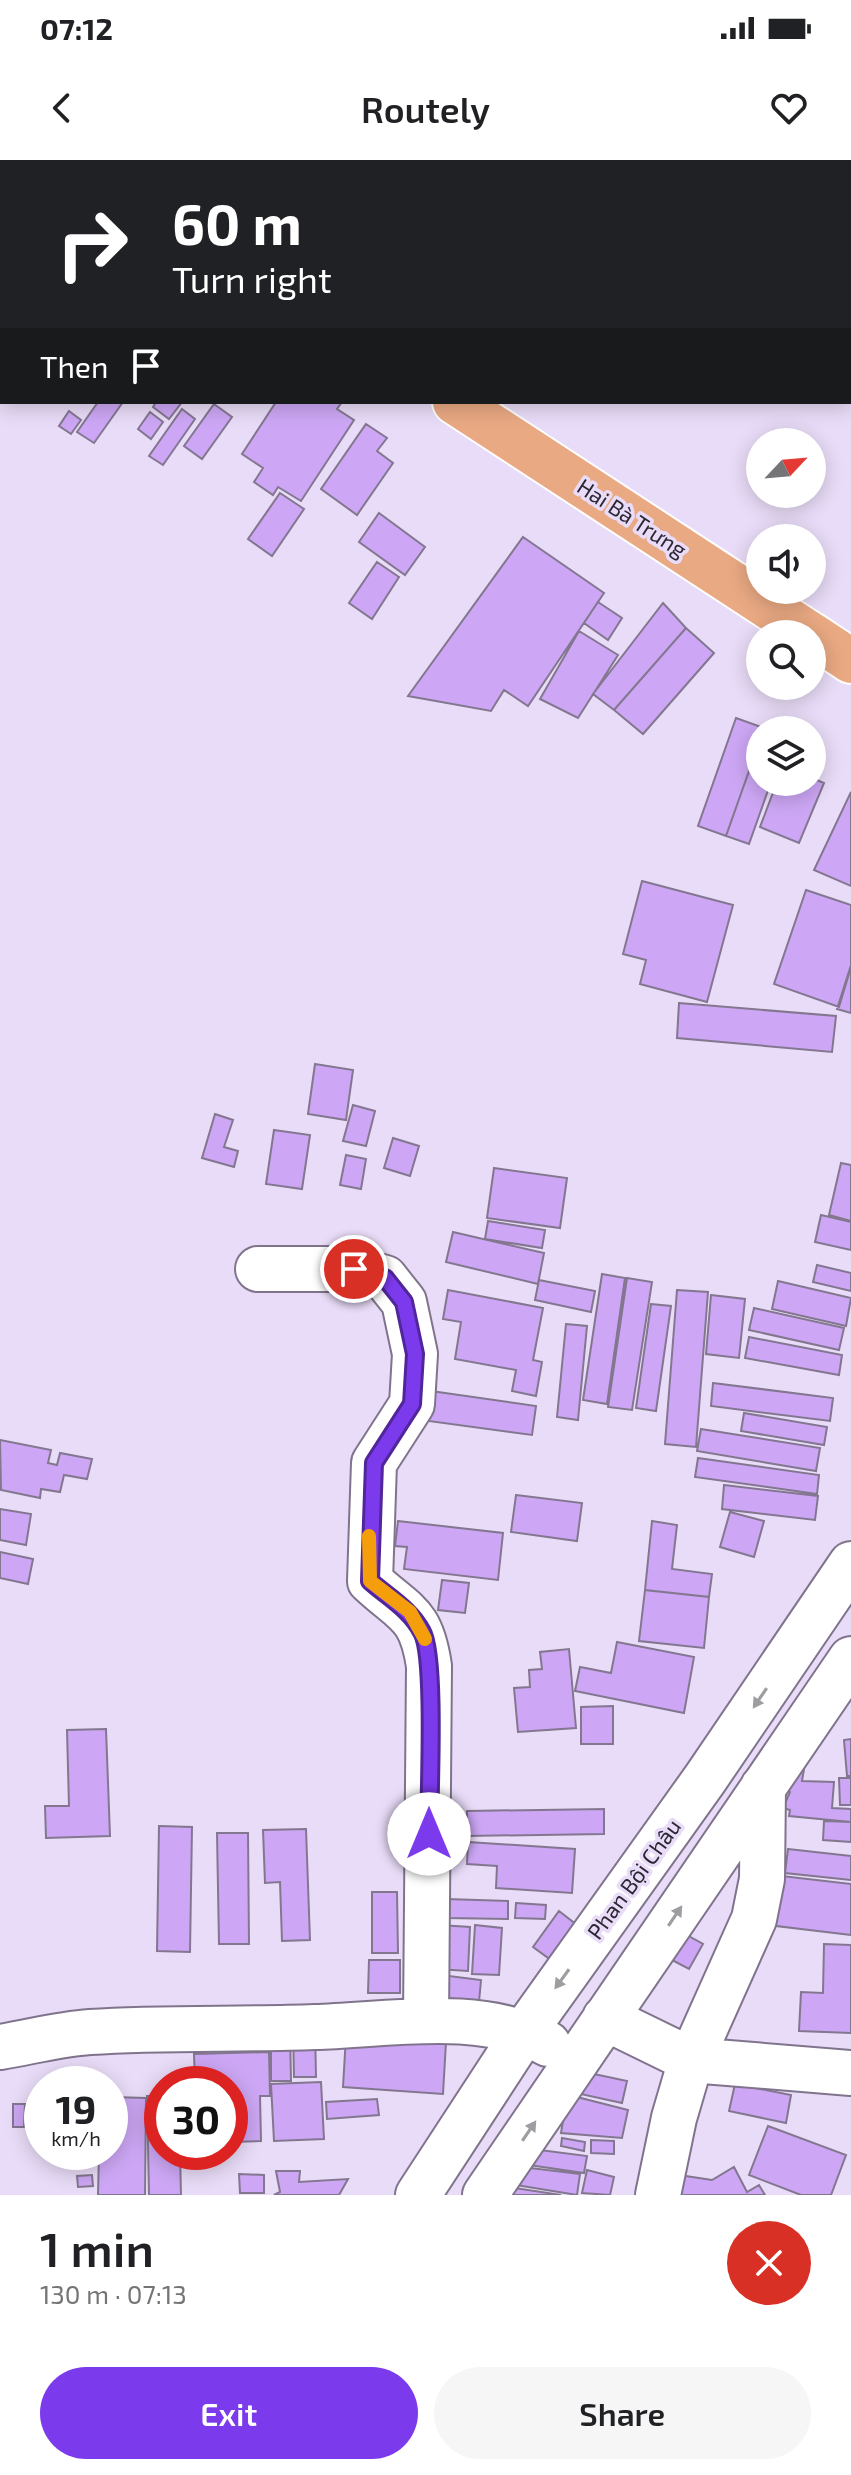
<!DOCTYPE html>
<html lang="en">
<head>
<meta charset="utf-8">
<style>
  :root { --surface:#fff; --page:#f6f6f6; --text:#202124; --muted:#757577; --accent:#7c3aed }
  body { margin:0; font-family:"Exo 2",sans-serif; background:var(--page); color:var(--text); height:100vh; display:flex; flex-direction:column; font-size:30px; white-space:nowrap }
  * { box-sizing:border-box; margin:0 }
  p { font-size:26px; color:var(--muted) }
  .icon { flex:none; width:44px; height:44px; fill:none; stroke:currentColor; stroke-width:2; stroke-linecap:round; stroke-linejoin:round }
  .map { position:relative; height:2035px; overflow:hidden }
  .sheet { display:flex; flex-direction:column; background:var(--surface); flex:1 }
  .sheet>* { flex:none }
  .banner { position:absolute; left:0px; top:0px; width:852px; height:244px; box-shadow:0 4px 20px #0003; background:#202124; color:#fff; overflow:hidden }
  .needle { width:52px; rotate:64deg }
  .tools { position:absolute; left:746px; top:268px; display:grid; gap:16px }
  .tools a { display:grid; place-items:center; width:80px; height:80px; border-radius:50%; background:var(--surface); box-shadow:0 4px 20px #0003; font-size:40px }
  .speed { position:absolute; left:24px; top:1906px; display:flex; gap:16px; font-size:40px; font-weight:700; text-align:center }
  .speed>* { display:grid; place-content:center; width:104px; height:104px; border-radius:50%; background:var(--surface); box-shadow:0 4px 20px #0003; line-height:1 }
  .speed small { font-size:20px; font-weight:400 }
  .speed .limit { border:12px solid #d22; background:#fff; color:#111 }
  .pin { position:absolute; display:grid; place-items:center; width:68px; height:68px; color:#fff; margin:-34px; border:4px solid #fff; border-radius:50%; box-shadow:0 2px 8px #0007 }
  .me { position:absolute; width:88px; margin:-44px; rotate:0deg; stroke-linejoin:round; filter:drop-shadow(0 0 6px #0008) }
  .turn { display:flex; align-items:center; gap:28px; height:168px; padding:0 40px; font-size:36px }
  .turn .icon { width:104px; height:104px; stroke-width:2.5 }
  .turn b { display:block; font-size:56px; line-height:68px }
  .then { display:flex; align-items:center; height:76px; padding:0 40px; background:#0003; gap:16px; font-size:30px }
  .round { display:grid; place-items:center; flex:none; width:84px; height:84px; border-radius:42px; background:var(--page) }
  .summary { display:flex; align-items:center; justify-content:space-between; height:136px; padding:0 40px }
  h1 { font-size:48px; font-weight:600; line-height:60px }
  .cta { display:flex; gap:16px; margin-top:auto; padding:16px 40px }
  .cta a { flex:1; height:92px; border-radius:48px; background:var(--accent); color:#fff; font-size:32px; font-weight:600; line-height:92px; text-align:center }
  .cta a+a { background:var(--page); color:var(--text) }
  .status { display:flex; justify-content:space-between; align-items:center; height:56px; padding:0 40px; background:var(--surface); direction:ltr }
  .status svg { height:22px; fill:currentColor }
  header { display:flex; justify-content:space-between; align-items:center; height:104px; padding:0 40px; background:var(--surface); font-size:36px; font-weight:600 }
  .map>svg:first-child { display:block }
  .building { fill:#cda7f5; stroke:#837790; stroke-width:2 }
  .lines { fill:none; stroke-linecap:round; stroke-linejoin:round }
  .minor-casing { stroke:#80748d; stroke-width:48 }
  .major-casing { stroke:#fff; stroke-width:48 }
  .minor { stroke:#fff; stroke-width:44 }
  .major { stroke:#e9a983; stroke-width:44 }
  .oneway { fill:#a09da2 }
  .route-casing { stroke:#51269a; stroke-width:20 }
  .route { stroke:#7c3aed; stroke-width:14 }
  .slow { stroke:#f59e0b; stroke-width:14 }
  .labels { text-anchor:middle; stroke-width:7; stroke-linejoin:round; paint-order:stroke }
  .street-label { font-size:22px; fill:#2b2631; stroke:#e9dcf8 }
</style>
</head>
<body>
<div class="status"><b>07:12</b><svg viewBox="0 0 49 12"><path d="M0 12V9h3v3zM5 12V6h3v6zM10 12V3h3v9zM15 12V0h3v12zM26 1h20v11H26zM47 4h2v5h-2z"/></svg></div>
<header><svg class="icon" aria-label="back" viewBox="0 0 24 24"><path d="M15 5l-7 7 7 7"/></svg>Routely<svg class="icon" aria-label="heart" viewBox="0 0 24 24"><path d="M12 20l-8-8c-3-5 5-10 8-4 3-6 11-1 8 4z"/></svg></header>
<div class="map">
<svg width="851" height="2035" viewBox="0 0 851 2035">
  <rect width="100%" height="100%" fill="#e9dcf8"/>
  <!-- building -->
  <path class="building" d="M98 242H123L94 283 77 272Z
    M156 242H182L169 259 153 247Z
    M276 242H342L337 249 354 260 301 341 278 327 273 335 254 322 263 308 242 294Z
    M214 244 232 257 202 299 184 286Z
    M182 249 195 259 163 305 149 296Z
    M69 251 81 260 71 274 59 266Z
    M150 252 163 262 151 279 138 269Z
    M366 264 387 278 377 291 393 303 357 355 321 329Z
    M280 333 304 349 272 396 248 379Z
    M379 353 425 387 405 415 359 382Z
    M523 377 604 433 528 546 504 530 491 551 408 536Z
    M377 402 399 417 372 459 349 443Z
    M598 442 622 458 608 480 584 463Z
    M663 443 686 468 614 550 593 534Z
    M686 468 714 493 643 574 614 550Z
    M579 471 618 495 578 558 540 539Z
    M736 558 764 568 760 570V580L726 676 698 666Z
    M760 580V622H771L749 684 726 676Z
    M812 618 824 623 799 683 760 667 777 622H812Z
    M851 632V726L814 710Z
    M642 721 733 745 707 842 640 824 646 800 623 794Z
    M806 730 851 745V807L839 847 774 824Z
    M851 805V853L837 849Z
    M679 843 836 856 832 892 677 878Z
    M315 904 353 910 346 960 308 954Z
    M353 945 375 951 366 986 343 981Z
    M215 954 233 960 224 987 238 991 234 1007 202 998Z
    M274 970 310 975 302 1029 266 1024Z
    M393 978 419 986 410 1016 384 1008Z
    M346 995 366 999 361 1029 340 1025Z
    M841 1003 851 1005V1061L829 1055Z
    M494 1008 567 1018 560 1068 487 1058Z
    M821 1055 851 1062V1090L815 1082Z
    M488 1061 545 1070 542 1088 485 1079Z
    M453 1072 544 1093 538 1124 446 1102Z
    M817 1105 851 1113V1131L813 1122Z
    M602 1114 625 1118 607 1244 583 1240Z
    M627 1118 652 1122 632 1250 608 1247Z
    M539 1120 595 1131 591 1152 535 1140Z
    M778 1121 851 1138 846 1166 772 1149Z
    M448 1130 543 1148 533 1200 542 1202 536 1236 512 1231 516 1210 455 1199 461 1162 443 1159Z
    M677 1130 708 1132 696 1287 665 1284Z
    M711 1135 745 1139 739 1198 706 1194Z
    M651 1144 671 1146 656 1251 636 1248Z
    M754 1148 844 1168 839 1190 749 1170Z
    M566 1164 587 1166 578 1260 557 1257Z
    M749 1177 842 1195 839 1215 745 1198Z
    M713 1223 833 1238 830 1261 711 1246Z
    M424 1230 536 1246 532 1275 421 1260Z
    M744 1253 827 1267 824 1285 741 1271Z
    M701 1269 820 1288 816 1311 697 1291Z
    M0 1280 51 1290 48 1303 57 1305 60 1293 92 1299 87 1319 64 1315 60 1332 41 1329 40 1338 1 1330Z
    M698 1298 819 1315 817 1334 695 1317Z
    M724 1325 818 1336 815 1360 722 1349Z
    M516 1335 582 1343 577 1381 511 1372Z
    M0 1349 31 1354 26 1385 0 1380Z
    M730 1352 764 1361 754 1397 720 1387Z
    M398 1361 503 1373 498 1420 404 1409 407 1387 395 1386Z
    M652 1361 677 1365 672 1409 712 1414 709 1437 645 1430Z
    M0 1392 33 1399 28 1424 0 1418Z
    M442 1420 469 1423 465 1453 438 1450Z
    M645 1430 709 1437 704 1488 639 1481Z
    M617 1482 694 1497 684 1553 575 1531 580 1507 611 1513Z
    M569 1489 576 1568 518 1572 514 1528 530 1527 529 1510 542 1509 540 1492Z
    M613 1546V1584H581V1547Z
    M106 1569 110 1676 46 1678 45 1646H69L67 1570Z
    M851 1579V1616H847L844 1580Z
    M783 1603 804 1609 802 1621 834 1622 832 1648 851 1649V1662L789 1656 790 1650 783 1648 790 1632 773 1620Z
    M839 1618H851V1645H840Z
    M604 1649V1674L467 1676V1651Z
    M437 1660 460 1662 458 1686 435 1684Z
    M824 1661 851 1662V1682L823 1680Z
    M159 1666 192 1667 190 1792 157 1791Z
    M306 1669 310 1780 282 1781 280 1722 265 1723 263 1670Z
    M217 1673H248L249 1784H219Z
    M468 1682 575 1689 572 1733 496 1728 497 1706 467 1704Z
    M788 1689 851 1696V1720L785 1713Z
    M773 1715 851 1724V1775L768 1765Z
    M372 1732H397L398 1793H372Z
    M446 1739 508 1741V1759L446 1758Z
    M516 1743 546 1745 545 1759 515 1758Z
    M559 1751 577 1765 551 1800 533 1787Z
    M439 1765 470 1767 468 1811 437 1809Z
    M475 1765 502 1768 499 1815 472 1814Z
    M685 1774 703 1784 689 1809 672 1800Z
    M824 1784 851 1785V1873L799 1871 801 1832 823 1833Z
    M369 1800H400V1833H368Z
    M441 1815 481 1820 479 1842 439 1837Z
    M293 1869H315L316 1917H294Z
    M195 1872H290L291 1921H271V1891H195Z
    M346 1876 446 1882 443 1934 343 1927Z
    M269 1892 270 1936H260L261 1981 230 1982V1924H195L194 1894Z
    M594 1914 627 1921 622 1943 576 1933Z
    M321 1922 324 1979 274 1981 271 1924Z
    M735 1924 791 1935 786 1963 729 1951Z
    M147 1936H162V1992H180L181 2035H149Z
    M573 1936 628 1950 622 1978 561 1973 564 1954Z
    M112 1937 146 1938 145 2035H98L99 1992H110Z
    M377 1939 379 1955 327 1959 326 1942Z
    M13 1944H25L24 1967H13Z
    M768 1966 846 1995 831 2035H801L749 2015Z
    M562 1978 585 1982 584 1991 561 1986Z
    M591 1980 614 1981V1994L591 1993Z
    M532 1989 587 1996 584 2013 522 2004Z
    M522 2007 580 2014 577 2035 510 2024Z
    M734 2007 747 2032 759 2025 765 2035H669L672 2014 712 2020Z
    M587 2010 614 2017 610 2035 582 2033Z
    M276 2011H300L299 2022 348 2019 339 2035H274L280 2032Z
    M239 2014 264 2015V2033H240Z
    M92 2015 93 2026 78 2027 77 2016Z
    M501 2026 561 2035H495Z"/>
  <g class="lines">
    <defs>
      <path id="minor" d="M275 2 277 0
        M258 1109H354L385 1118 404 1142 415 1194 412 1244 374 1303 370 1421C405 1454 421 1452 429 1506L426 1860
        M605 1858 691 1900 851 1913
        M0 1887C30 1882 60 1874 90 1872 165 1867 240 1870 315 1867 388 1865 482 1847 548 1884
        M418 2035 525 1871 705 1619 851 1404
        M485 2035 851 1499
        M658 2035 674 1958 691 1900 754 1759 762 1719 763 1627"/>
      <path id="major" d="M85 0 88 2
        M455 242 810 474
        M812 475 851 501"/>
    </defs>
    <!-- minor casing -->
    <use href="#minor" class="minor-casing"/>
    <!-- major casing -->
    <use href="#major" class="major-casing"/>
    <!-- minor -->
    <use href="#minor" class="minor"/>
    <!-- major -->
    <use href="#major" class="major"/>
  </g>
  <!-- one-way arrows -->
  <defs><path id="oneway-solid" d="M-6-.8H1V-3.2L6.5 0L1 3.2V.8H-6Z" transform="scale(2)"/></defs>
  <g class="oneway">
    <use href="#oneway-solid" transform="translate(760 1538) rotate(124)"/>
    <use href="#oneway-solid" transform="translate(675 1756) rotate(-56)"/>
    <use href="#oneway-solid" transform="translate(562 1819) rotate(126)"/>
    <use href="#oneway-solid" transform="translate(529 1971) rotate(-56)"/>
  </g>
  <g class="lines">
    <defs>
      <path id="route" d="M354 1109 385 1118 404 1142 415 1194 412 1244 374 1303 370 1421C389 1438 410 1449 422 1472 436 1496 429 1638 429 1674"/>
    </defs>
    <!-- route casing -->
    <use href="#route" class="route-casing"/>
    <!-- route -->
    <use href="#route" class="route"/>
    <!-- slow -->
    <path class="slow" d="M369 1376 370 1421 410 1452 425 1479"/>
  </g>
  <g class="labels">
    <!-- street labels -->
    <g class="street-label">
      <text transform="translate(632 358) rotate(33)" y="8">Hai Bà Trưng</text>
      <text transform="translate(634 1719) rotate(-54)" y="8">Phan Bội Châu</text>
    </g>
  </g>
</svg>
<div class="tools">
<a><svg class="needle" viewBox="-14 -14 28 28"><path d="M0-13l5 13h-10z" fill="#e53935"/><path d="M0 13l5-13h-10z" fill="#757577"/></svg></a>
<a><svg class="icon" aria-label="sound" viewBox="0 0 24 24"><path d="M4 9h4l5-4v14l-5-4H4zM17 9q2 3 0 6"/></svg></a>
<a><svg class="icon" aria-label="search" viewBox="0 0 24 24"><circle cx="10" cy="10" r="6"/><path d="M15 15l6 6"/></svg></a>
<a><svg class="icon" aria-label="layers" viewBox="0 0 24 24"><path d="M12 4l9 5-9 5-9-5zM3 14l9 5 9-5"/></svg></a>
</div>
<div class="speed"><div>19<small>km/h</small></div><div class="limit">30</div></div>
<div class="pin" style="left:354px;top:1109px;background:#d93025"><svg class="icon" aria-label="arrive" viewBox="0 0 24 24"><path d="M6 21V4h12l-3 4 3 4H6"/></svg></div>
<svg class="me" style="left:429px;top:1674px" viewBox="-20 -20 40 40"><circle r="19" fill="#fff"/><path d="M0-13L10 11 0 6-10 11z" fill="#7c3aed"/></svg>
<div class="banner">
<div class="turn"><svg class="icon" aria-label="right" viewBox="0 0 24 24"><path d="M7 20v-9h11M14 6l5 5-5 5"/></svg><div><b>60 m</b>Turn right</div></div>
<div class="then">Then<svg class="icon" aria-label="arrive" viewBox="0 0 24 24"><path d="M6 21V4h12l-3 4 3 4H6"/></svg></div>
</div>
</div>
<section class="sheet">
<div class="summary"><div><h1>1 min</h1><p>130 m · 07:13</p></div><a class="round" style="background:#d93025;color:#fff"><svg class="icon" aria-label="close" viewBox="0 0 24 24"><path d="M6 6l12 12M18 6L6 18"/></svg></a></div>
<div class="cta"><a>Exit</a><a>Share</a></div>
</section>
</body>
</html>
